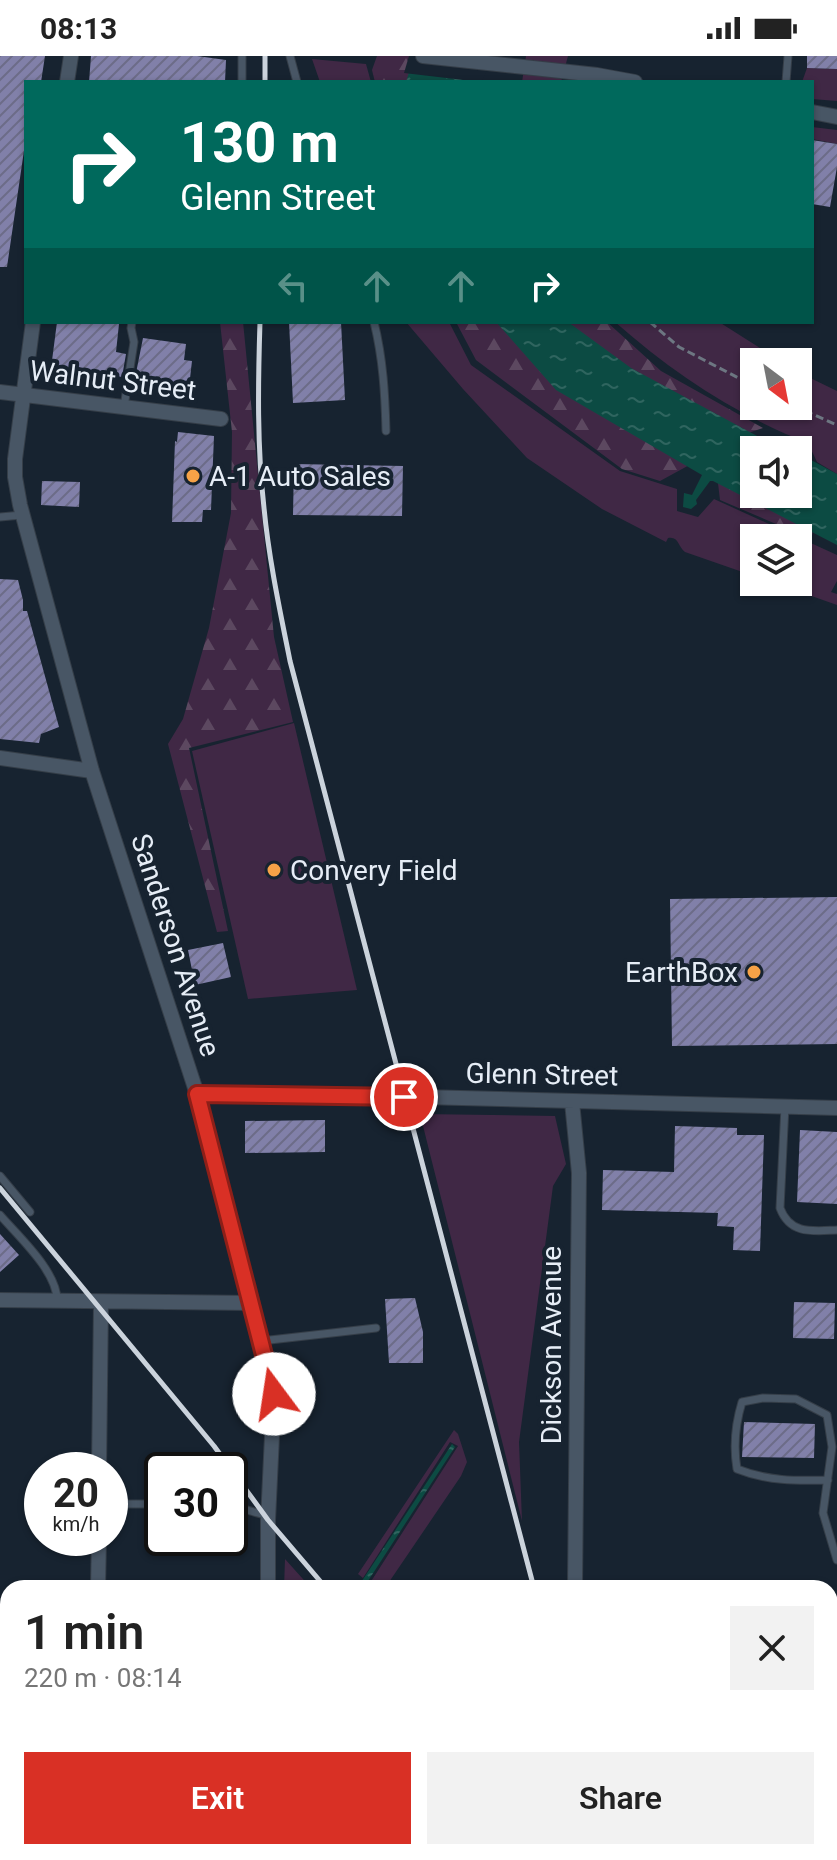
<!DOCTYPE html>
<html lang="en">
<head>
<meta charset="utf-8">
<style>
  :root { --surface:#fff; --page:#f2f2f2; --text:#222; --muted:#767676; --accent:#d93025 }
  body { margin:0; font-family:Roboto,sans-serif; background:var(--page); color:var(--text); height:100vh; display:flex; flex-direction:column; font-size:30px; white-space:nowrap }
  * { box-sizing:border-box; margin:0 }
  p { font-size:26px; color:var(--muted) }
  .icon { flex:none; width:44px; height:44px; fill:none; stroke:currentColor; stroke-width:2; stroke-linecap:round; stroke-linejoin:round }
  .map { position:relative; flex:1; overflow:hidden }
  .side { position:absolute; left:0px; top:1524px; width:838px; height:280px; display:flex; flex-direction:column; background:var(--surface); border-radius:24px 24px 0 0; box-shadow:0 2px 6px #0004 }
  .side>* { flex:none }
  .top-card { position:absolute; left:24px; top:24px; width:790px; height:244px; border-radius:0px; box-shadow:0 2px 6px #0004; background:#00695c; color:#fff; overflow:hidden }
  .needle { width:52px; rotate:148deg }
  .fabs { position:absolute; left:740px; top:292px; display:grid; gap:16px }
  .fabs a { display:grid; place-items:center; width:72px; height:72px; border-radius:0px; background:var(--surface); box-shadow:0 2px 6px #0004; font-size:40px }
  .speed { position:absolute; left:24px; top:1396px; display:flex; gap:16px; font-size:40px; font-weight:700; text-align:center }
  .speed>* { display:grid; place-content:center; width:104px; height:104px; border-radius:50%; background:var(--surface); box-shadow:0 2px 6px #0004; line-height:1 }
  .speed small { font-size:20px; font-weight:400 }
  .speed .limit { border:4px solid #111; border-radius:12px; background:#fff; color:#111 }
  .pin { position:absolute; display:grid; place-items:center; width:68px; height:68px; color:#fff; margin:-34px; border:4px solid #fff; border-radius:50%; box-shadow:0 2px 8px #0007 }
  .me { position:absolute; width:88px; margin:-44px; rotate:346deg; stroke-linejoin:round; filter:drop-shadow(0 0 6px #0008) }
  .turn { display:flex; align-items:center; gap:28px; height:168px; padding:0 24px; font-size:36px }
  .turn .icon { width:104px; height:104px; stroke-width:2.5 }
  .turn b { display:block; font-size:56px; line-height:68px }
  .lanes { display:flex; align-items:center; height:76px; padding:0 24px; background:#0003; justify-content:center; gap:40px; direction:ltr }
  .lanes .off { opacity:.35 }
  .round { display:grid; place-items:center; flex:none; width:84px; height:84px; border-radius:0px; background:var(--page) }
  .summary { display:flex; align-items:center; justify-content:space-between; height:136px; padding:0 24px }
  h1 { font-size:48px; font-weight:600; line-height:60px }
  .button { display:flex; gap:16px; margin-top:auto; padding:16px 24px }
  .button a { flex:1; height:92px; border-radius:0px; background:var(--accent); color:#fff; font-size:32px; font-weight:600; line-height:92px; text-align:center }
  .button a+a { background:var(--page); color:var(--text) }
  .status { display:flex; justify-content:space-between; align-items:center; height:56px; padding:0 40px; background:var(--surface); direction:ltr }
  .status svg { height:22px; fill:currentColor }
  .map>svg:first-child { display:block }
  .grass { fill:#402845 }
  .forest { fill:url(#forest-firs) }
  .water { fill:url(#water-ripples) }
  .pier { fill:#172330 }
  .building { fill:url(#building-hatch) }
  .lines { fill:none; stroke-linecap:round; stroke-linejoin:round }
  .service-casing { stroke:#353e48; stroke-width:9 }
  .minor-casing { stroke:#353e48; stroke-width:16 }
  .path { stroke:#6d7782; stroke-width:3; stroke-dasharray:8 4; stroke-linecap:butt }
  .service { stroke:#485665; stroke-width:7 }
  .minor { stroke:#485665; stroke-width:14 }
  .rail { stroke:#cbd3dc; stroke-width:5 }
  .route-casing { stroke:#8d1f18; stroke-width:20 }
  .route { stroke:#d93025; stroke-width:14 }
  .poi-dot { fill:#f6a247; stroke:#172330; stroke-width:3 }
  .labels { text-anchor:middle; stroke-width:8; stroke-linejoin:round; paint-order:stroke }
  .street-label { font-size:28px; fill:#e6edf6; stroke:#172330 }
  .poi-label { font-size:28px; fill:#e6edf6; stroke:#172330; text-anchor:start }
</style>
</head>
<body>
<div class="status"><b>08:13</b><svg viewBox="0 0 49 12"><path d="M0 12V9h3v3zM5 12V6h3v6zM10 12V3h3v9zM15 12V0h3v12zM26 1h20v11H26zM47 4h2v5h-2z"/></svg></div>
<div class="map">
<svg width="837" height="1804" viewBox="0 0 837 1804">
  <defs>
    <pattern id="forest-firs" width="22" height="20" patternUnits="userSpaceOnUse" patternTransform="scale(2)"><rect width="22" height="20" fill="#402845"/><path d="M5 1l3.5 6h-7zM16 11l3.5 6h-7z" fill="#5c4860"/></pattern>
    <pattern id="water-ripples" width="26" height="14" patternUnits="userSpaceOnUse" patternTransform="scale(2)"><rect width="26" height="14" fill="#0c4b43"/><path d="M2 4q2-2 4 0t4 0M15 11q2-2 4 0t4 0" fill="none" stroke="#2f655f"/></pattern>
    <pattern id="building-hatch" width="6" height="6" patternUnits="userSpaceOnUse" patternTransform="scale(2)"><rect width="6" height="6" fill="#8180a9"/><path d="M-1 1l2-2M0 6l6-6M5 7l2-2" fill="none" stroke="#6c6c88"/></pattern>
  </defs>
  <rect width="100%" height="100%" fill="#172330"/>
  <!-- grass -->
  <path class="grass" d="M526 0H568L561 26H522Z
    M312 3 366 8 371 26H320Z
    M807 12 837 13V45L812 43V26H802Z
    M812 71 837 74V88L812 83Z
    M406 266H449L471 309 620 415 677 433V455L698 461 714 443 837 499V525L831 536 837 538V549L772 526H798V482H754V520L685 496C678 491 679 480 668 482L666 486 602 453 527 402 463 333Z
    M615 266H719L782 306H754V350H798V316L837 335V418L817 406 808 387C736 359 673 317 615 266Z
    M294 667 357 934 248 943 192 695Z
    M420 1058 555 1060 566 1108 553 1130 519 1386 522 1465Z
    M454 1374 458 1378 467 1406 461 1420 385 1532H379L370 1527 458 1390 450 1386 363 1522 358 1518Z
    M285 1503 311 1532H284Z
    M830 1630 837 1631V1804H666L662 1796H830Z"/>
  <!-- forest -->
  <path class="forest" d="M377 0H429L418 26H375L372 14Z
    M220 266H243L274 581 293 666 189 692 228 875 217 876 168 688 183 663 209 572 231 457 232 376Z
    M456 266H607L661 315 763 372 748 377 660 425 622 413 476 304Z
    M718 427 754 438 815 468 811 483 720 444Z"/>
  <!-- water -->
  <path class="water" d="M414 0H491L477 26H406Z
    M496 266H568L631 312 759 381 790 394H754V438H798V397L837 418V489L713 425H710L696 444 697 448 691 453 683 451 684 437 692 439 702 419 556 334Z
    M452 1388 455 1391 368 1525 367 1531 360 1532 358 1531Z"/>
  <!-- pier -->
  <path class="pier" d="M409 0H495L481 26 404 17Z"/>
  <!-- building -->
  <path class="building" d="M0 0H45L41 26H26V81L7 211H0Z
    M91 0H197L226 4 225 26H89Z
    M807 0H837V13L807 12Z
    M812 84 837 88V111L830 151 812 148Z
    M57 266 119 268 116 296 126 298 122 321 111 319V322L85 319 84 325H77L50 320Z
    M289 266H341L345 344 293 347Z
    M143 282 186 288 184 304 192 305 189 331 137 324 135 322Z
    M178 376 214 380 211 454H203L202 466H172L175 385 177 386Z
    M294 408 403 410 402 460 293 459Z
    M42 425 80 426 79 451 41 449Z
    M0 523 18 524 23 544V555H27L59 671 41 678 39 687 0 683Z
    M837 841V988L672 990 670 843Z
    M223 887 231 921 195 929 188 894Z
    M325 1064V1096L245 1097V1065Z
    M675 1070 737 1072V1079H764L760 1195 733 1194 734 1171 717 1170 718 1157 602 1154 603 1114 674 1116Z
    M800 1074 837 1076V1148L797 1146Z
    M0 1178 19 1199 0 1216Z
    M415 1242 423 1276V1307H389L385 1243Z
    M794 1246 835 1247 834 1283 793 1282Z
    M744 1366 815 1368 814 1402 742 1401Z"/>
  <g class="lines">
    <defs>
      <path id="service" d="M242 0V26
        M290 0 297 26
        M786 26 788 0
        M374 266C383 303 385 337 386 375
        M124 351 134 286 131 272 132 266
        M0 461 22 459
        M785 1050 780 1152C790 1179 813 1175 837 1174
        M0 1120 30 1156
        M0 1159C18 1180 58 1216 57 1245
        M261 1285 376 1272
        M828 1424C796 1425 767 1425 737 1413 733 1389 735 1369 742 1346L763 1342 796 1343 827 1359 832 1391 823 1457 837 1504
        M110 1448H162
        M230 1449 268 1460"/>
      <path id="minor" d="M423 0 597 19 635 26
        M67 26 71 0
        M812 56 837 61
        M33 266 15 403V421L20 449 92 715 197 1038 274 1338 268 1464V1532
        M0 336 221 363
        M0 702 92 715
        M197 1038 383 1040 837 1052
        M572 1046 579 1117 575 1532
        M0 1244 251 1247
        M99 1414 101 1246
        M98 1532 99 1482
        M0 1597 8 1596
        M830 1613 837 1614
        M527 1796 534 1804
        M261 1804 262 1796"/>
    </defs>
    <!-- service casing -->
    <use href="#service" class="service-casing"/>
    <!-- minor casing -->
    <use href="#minor" class="minor-casing"/>
    <!-- path -->
    <path class="path" d="M650 266 679 291 754 330
      M794 350 837 369"/>
    <!-- service -->
    <use href="#service" class="service"/>
    <!-- minor -->
    <use href="#minor" class="minor"/>
    <!-- rail -->
    <path class="rail" d="M265 26V0
      M260 266C258 328 257 390 264 452 269 504 280 555 290 605L534 1532
      M0 1132 214 1390 268 1464 326 1532
      M543 1796 550 1804
      M616 1796 619 1804"/>
  </g>
  <g class="lines">
    <defs>
      <path id="route" d="M274 1338 197 1038 404 1041"/>
    </defs>
    <!-- route casing -->
    <use href="#route" class="route-casing"/>
    <!-- route -->
    <use href="#route" class="route"/>
  </g>
  <!-- markers -->
  <g class="poi-dot">
    <circle cx="193" cy="420" r="8"/>
    <circle cx="274" cy="814" r="8"/>
    <circle cx="754" cy="916" r="8"/>
  </g>
  <g class="labels">
    <!-- street labels -->
    <g class="street-label">
      <text transform="translate(113 324) rotate(7)" y="10">Walnut Street</text>
      <text transform="translate(176 889) rotate(72)" y="10">Sanderson Avenue</text>
      <text transform="translate(542 1018) rotate(1)" y="10">Glenn Street</text>
      <text transform="translate(551 1289) rotate(-90)" y="10">Dickson Avenue</text>
    </g>
    <!-- poi labels -->
    <g class="poi-label">
      <text x="209" y="430">A-1 Auto Sales</text>
      <text x="290" y="824">Convery Field</text>
      <text x="738" y="926" text-anchor="end">EarthBox</text>
    </g>
  </g>
</svg>
<div class="fabs">
<a><svg class="needle" viewBox="-14 -14 28 28"><path d="M0-13l5 13h-10z" fill="#e53935"/><path d="M0 13l5-13h-10z" fill="#767676"/></svg></a>
<a><svg class="icon" aria-label="sound" viewBox="0 0 24 24"><path d="M4 9h4l5-4v14l-5-4H4zM17 9q2 3 0 6"/></svg></a>
<a><svg class="icon" aria-label="layers" viewBox="0 0 24 24"><path d="M12 4l9 5-9 5-9-5zM3 14l9 5 9-5"/></svg></a>
</div>
<div class="speed"><div>20<small>km/h</small></div><div class="limit">30</div></div>
<div class="pin" style="left:404px;top:1041px;background:#d93025"><svg class="icon" aria-label="arrive" viewBox="0 0 24 24"><path d="M6 21V4h12l-3 4 3 4H6"/></svg></div>
<svg class="me" style="left:274px;top:1338px" viewBox="-20 -20 40 40"><circle r="19" fill="#fff"/><path d="M0-13L10 11 0 6-10 11z" fill="#d93025"/></svg>
<div class="top-card">
<div class="turn"><svg class="icon" aria-label="right" viewBox="0 0 24 24"><path d="M7 20v-9h11M14 6l5 5-5 5"/></svg><div><b>130 m</b>Glenn Street</div></div>
<div class="lanes"><svg class="icon off" aria-label="left" viewBox="0 0 24 24"><path d="M17 20v-9H6M10 6l-5 5 5 5"/></svg><svg class="icon off" aria-label="ahead" viewBox="0 0 24 24"><path d="M12 20V5M6 11l6-6 6 6"/></svg><svg class="icon off" aria-label="ahead" viewBox="0 0 24 24"><path d="M12 20V5M6 11l6-6 6 6"/></svg><svg class="icon" aria-label="right" viewBox="0 0 24 24"><path d="M7 20v-9h11M14 6l5 5-5 5"/></svg></div>
</div>
<section class="side">
<div class="summary"><div><h1>1 min</h1><p>220 m · 08:14</p></div><a class="round"><svg class="icon" aria-label="close" viewBox="0 0 24 24"><path d="M6 6l12 12M18 6L6 18"/></svg></a></div>
<div class="button"><a>Exit</a><a>Share</a></div>
</section>
</div>
</body>
</html>
